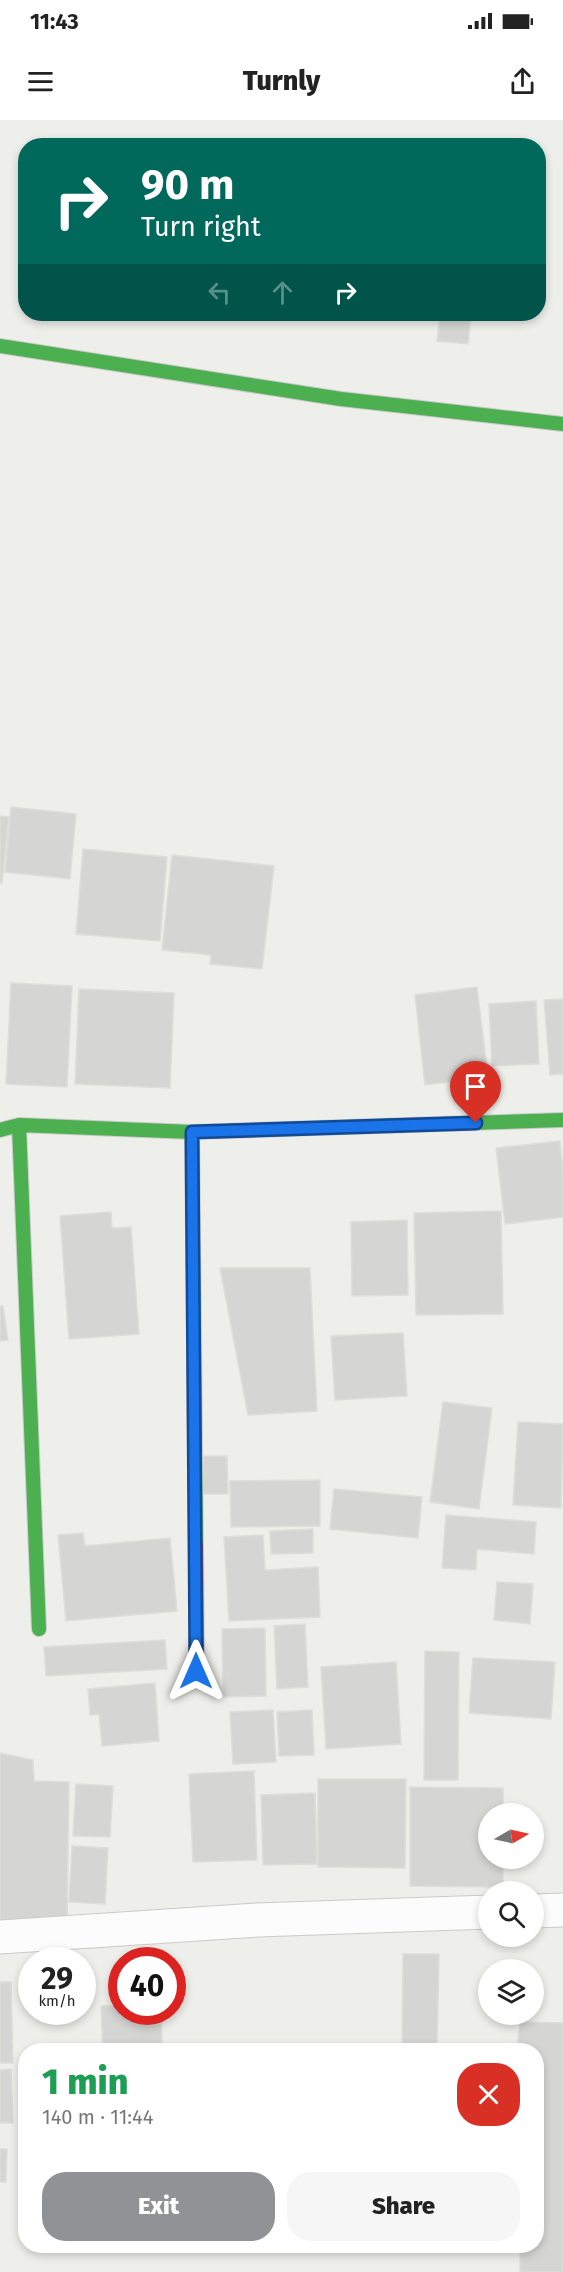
<!DOCTYPE html>
<html lang="en">
<head>
<meta charset="utf-8">
<style>
  :root { --surface:#fff; --page:#f6f6f6; --text:#222; --muted:#767676; --accent:#919295 }
  body { margin:0; font-family:"Fira Sans",sans-serif; background:var(--page); color:var(--text); height:100vh; display:flex; flex-direction:column; font-size:22px; white-space:nowrap }
  * { box-sizing:border-box; margin:0 }
  p { font-size:20px; color:var(--muted) }
  .icon { flex:none; width:33px; height:33px; fill:none; stroke:currentColor; stroke-width:2; stroke-linecap:round; stroke-linejoin:round }
  .map { position:relative; flex:1; overflow:hidden }
  .sheet { position:absolute; left:18px; top:1923px; width:526px; height:210px; display:flex; flex-direction:column; background:var(--surface); border-radius:24px; box-shadow:0 3px 9px #0003 }
  .sheet>* { flex:none }
  .guide { position:absolute; left:18px; top:18px; width:528px; height:183px; border-radius:24px; box-shadow:0 3px 9px #0003; background:#00695c; color:#fff; overflow:hidden }
  .needle { width:39px; rotate:81deg }
  .controls { position:absolute; left:478px; top:1683px; display:grid; gap:12px }
  .controls a { display:grid; place-items:center; width:66px; height:66px; border-radius:50%; background:var(--surface); box-shadow:0 3px 9px #0003; font-size:30px }
  .speed { position:absolute; left:18px; top:1827px; display:flex; gap:12px; font-size:30px; font-weight:700; text-align:center }
  .speed>* { display:grid; place-content:center; width:78px; height:78px; border-radius:50%; background:var(--surface); box-shadow:0 3px 9px #0003; line-height:1 }
  .speed small { font-size:15px; font-weight:400 }
  .speed .limit { border:9px solid #d22; background:#fff; color:#111 }
  .pin { position:absolute; display:grid; place-items:center; width:51px; height:51px; color:#fff; margin:-62px -26px; border-radius:50% 50% 50% 0; rotate:-45deg; box-shadow:0 0 6px #0007 }
  .pin .icon { rotate:45deg }
  .me { position:absolute; width:66px; margin:-33px; rotate:0deg; stroke-linejoin:round; filter:drop-shadow(0 0 4px #0008) }
  .turn { display:flex; align-items:center; gap:21px; height:126px; padding:0 24px; font-size:27px }
  .turn .icon { width:78px; height:78px; stroke-width:2.5 }
  .turn b { display:block; font-size:42px; line-height:51px }
  .lanes { display:flex; align-items:center; height:57px; padding:0 24px; background:#0003; justify-content:center; gap:30px; direction:ltr }
  .lanes .off { opacity:.35 }
  .round { display:grid; place-items:center; flex:none; width:63px; height:63px; border-radius:24px; background:var(--page) }
  .overview { display:flex; align-items:center; justify-content:space-between; height:102px; padding:0 24px }
  h1 { font-size:36px; font-weight:800; line-height:45px; color:#1e9e55 }
  .cta { display:flex; gap:12px; margin-top:auto; padding:12px 24px }
  .cta a { flex:1; height:69px; border-radius:24px; background:var(--accent); color:#fff; font-size:24px; font-weight:800; line-height:69px; text-align:center }
  .cta a+a { background:var(--page); color:var(--text) }
  .status { display:flex; justify-content:space-between; align-items:center; height:42px; padding:0 30px; background:var(--surface); direction:ltr }
  .status svg { height:16px; fill:currentColor }
  header { display:flex; justify-content:space-between; align-items:center; height:78px; padding:0 24px; background:var(--surface); font-size:27px; font-weight:800 }
  .map>svg:first-child { display:block }
  .building { fill:#d5d5d3; stroke:#deded9; stroke-width:1.5 }
  .lines { fill:none; stroke-linecap:round; stroke-linejoin:round }
  .street-casing { stroke:#cacaca; stroke-width:35 }
  .fast-casing { stroke:#cbcbcc; stroke-width:16 }
  .jam-casing { stroke:#cbcbcc; stroke-width:16 }
  .street { stroke:#fcfcfc; stroke-width:33 }
  .fast { stroke:#4caf50; stroke-width:14 }
  .jam { stroke:#c62828; stroke-width:14 }
  .route-casing { stroke:#114b97; stroke-width:15 }
  .route { stroke:#1a73e8; stroke-width:10 }
</style>
</head>
<body>
<div class="status"><b>11:43</b><svg viewBox="0 0 49 12"><path d="M0 12V9h3v3zM5 12V6h3v6zM10 12V3h3v9zM15 12V0h3v12zM26 1h20v11H26zM47 4h2v5h-2z"/></svg></div>
<header><svg class="icon" aria-label="menu" viewBox="0 0 24 24"><path d="M4 6h16M4 12h16M4 18h16"/></svg>Turnly<svg class="icon" aria-label="share" viewBox="0 0 24 24"><path d="M12 15V3M7 8l5-5 5 5M5 13v7h14v-7"/></svg></header>
<div class="map">
<svg width="563" height="2152" viewBox="0 0 563 2152">
  <rect width="100%" height="100%" fill="#eeeeea"/>
  <!-- building -->
  <path class="building" d="M440 194H471L468 224 437 221Z
    M11 687 76 694 70 759 5 752Z
    M0 696 9 697 2 763H0Z
    M83 729 167 737 160 821 76 814Z
    M172 735 274 746 262 849 210 844 211 835 162 830Z
    M11 863 72 866 67 967 6 964Z
    M477 867 488 957 425 965 415 875Z
    M79 869 174 873 170 968 75 964Z
    M563 879V954L550 955 544 880Z
    M536 881 539 944 492 946 489 884Z
    M560 1021 563 1051V1097L505 1104 496 1028Z
    M501 1091 503 1194 416 1195 414 1093Z
    M111 1092 112 1108 131 1107 139 1214 69 1219 60 1096Z
    M407 1100 408 1175 352 1176 351 1102Z
    M220 1148H310L317 1291 248 1295Z
    M0 1186H3L8 1220 0 1221Z
    M403 1213 407 1276 335 1280 331 1216Z
    M443 1282 492 1288 479 1389 430 1382Z
    M518 1302 563 1304 561 1388 513 1385Z
    M203 1336H227L228 1374H203Z
    M320 1360V1406L231 1407 230 1361Z
    M334 1369 422 1377 418 1418 330 1409Z
    M446 1395 536 1402 534 1434 477 1429 476 1450 442 1448Z
    M313 1409V1433L271 1434 270 1411Z
    M83 1413 85 1426 170 1418 177 1491 66 1501 58 1415Z
    M263 1415 265 1450 318 1447 320 1497 229 1501 224 1417Z
    M497 1462 533 1464 530 1504 494 1500Z
    M305 1504 308 1567 277 1569 274 1506Z
    M265 1508 266 1576 223 1577 222 1509Z
    M165 1520 167 1549 46 1556 44 1527Z
    M425 1531 459 1532 458 1660H424Z
    M473 1538 555 1542 551 1599 469 1593Z
    M396 1542 401 1624 326 1629 321 1547Z
    M155 1563 159 1621 102 1626 99 1594 90 1595 88 1569Z
    M273 1590 276 1642 233 1644 230 1592Z
    M312 1590 314 1635 279 1636 277 1592Z
    M0 1633 33 1640 34 1661 69 1662 67 1802 0 1801Z
    M254 1651 257 1740 193 1742 189 1654Z
    M318 1659H406L405 1748 318 1747Z
    M76 1664 113 1666 110 1717 73 1716Z
    M410 1667 503 1668V1694H489V1738H503V1767L410 1766Z
    M315 1673 317 1744 263 1745 261 1675Z
    M72 1726 108 1728 105 1784 69 1782Z
    M403 1834H439L437 1930H402Z
    M0 1862H11L13 1943H0Z
    M122 1885V1892H161L162 1930H103L101 1886Z
    M520 1902 563 1903V2152H520V2126H537V1930H517Z
    M11 1949 13 2003H0V1950Z
    M0 2029H7L6 2062H0Z"/>
  <g class="lines">
    <defs>
      <path id="street" d="M534 1791 563 1790
        M0 1817 258 1800 489 1792"/>
      <path id="fast" d="M0 226 341 279 563 304
        M19 1005 39 1509
        M0 1010 19 1005 192 1012 563 1000
        M192 1012 196 1425"/>
      <path id="jam" d="M196 1425 197 1551"/>
    </defs>
    <!-- street casing -->
    <use href="#street" class="street-casing"/>
    <!-- fast casing -->
    <use href="#fast" class="fast-casing"/>
    <!-- jam casing -->
    <use href="#jam" class="jam-casing"/>
    <!-- street -->
    <use href="#street" class="street"/>
    <!-- fast -->
    <use href="#fast" class="fast"/>
    <!-- jam -->
    <use href="#jam" class="jam"/>
  </g>
  <g class="lines">
    <defs>
      <path id="route" d="M196 1551 192 1012 476 1003"/>
    </defs>
    <!-- route casing -->
    <use href="#route" class="route-casing"/>
    <!-- route -->
    <use href="#route" class="route"/>
  </g>
</svg>
<div class="controls">
<a><svg class="needle" viewBox="-14 -14 28 28"><path d="M0-13l5 13h-10z" fill="#e53935"/><path d="M0 13l5-13h-10z" fill="#767676"/></svg></a>
<a><svg class="icon" aria-label="search" viewBox="0 0 24 24"><circle cx="10" cy="10" r="6"/><path d="M15 15l6 6"/></svg></a>
<a><svg class="icon" aria-label="layers" viewBox="0 0 24 24"><path d="M12 4l9 5-9 5-9-5zM3 14l9 5 9-5"/></svg></a>
</div>
<div class="speed"><div>29<small>km/h</small></div><div class="limit">40</div></div>
<div class="pin" style="left:476px;top:1003px;background:#d93025"><svg class="icon" aria-label="arrive" viewBox="0 0 24 24"><path d="M6 21V4h12l-3 4 3 4H6"/></svg></div>
<svg class="me" style="left:196px;top:1551px" viewBox="-20 -20 40 40"><path d="M0-17L14 15 0 8-14 15z" fill="#1a73e8" stroke="#fff" stroke-width="4"/></svg>
<div class="guide">
<div class="turn"><svg class="icon" aria-label="right" viewBox="0 0 24 24"><path d="M7 20v-9h11M14 6l5 5-5 5"/></svg><div><b>90 m</b>Turn right</div></div>
<div class="lanes"><svg class="icon off" aria-label="left" viewBox="0 0 24 24"><path d="M17 20v-9H6M10 6l-5 5 5 5"/></svg><svg class="icon off" aria-label="ahead" viewBox="0 0 24 24"><path d="M12 20V5M6 11l6-6 6 6"/></svg><svg class="icon" aria-label="right" viewBox="0 0 24 24"><path d="M7 20v-9h11M14 6l5 5-5 5"/></svg></div>
</div>
<section class="sheet">
<div class="overview"><div><h1>1 min</h1><p>140 m · 11:44</p></div><a class="round" style="background:#d93025;color:#fff"><svg class="icon" aria-label="close" viewBox="0 0 24 24"><path d="M6 6l12 12M18 6L6 18"/></svg></a></div>
<div class="cta"><a>Exit</a><a>Share</a></div>
</section>
</div>
</body>
</html>
